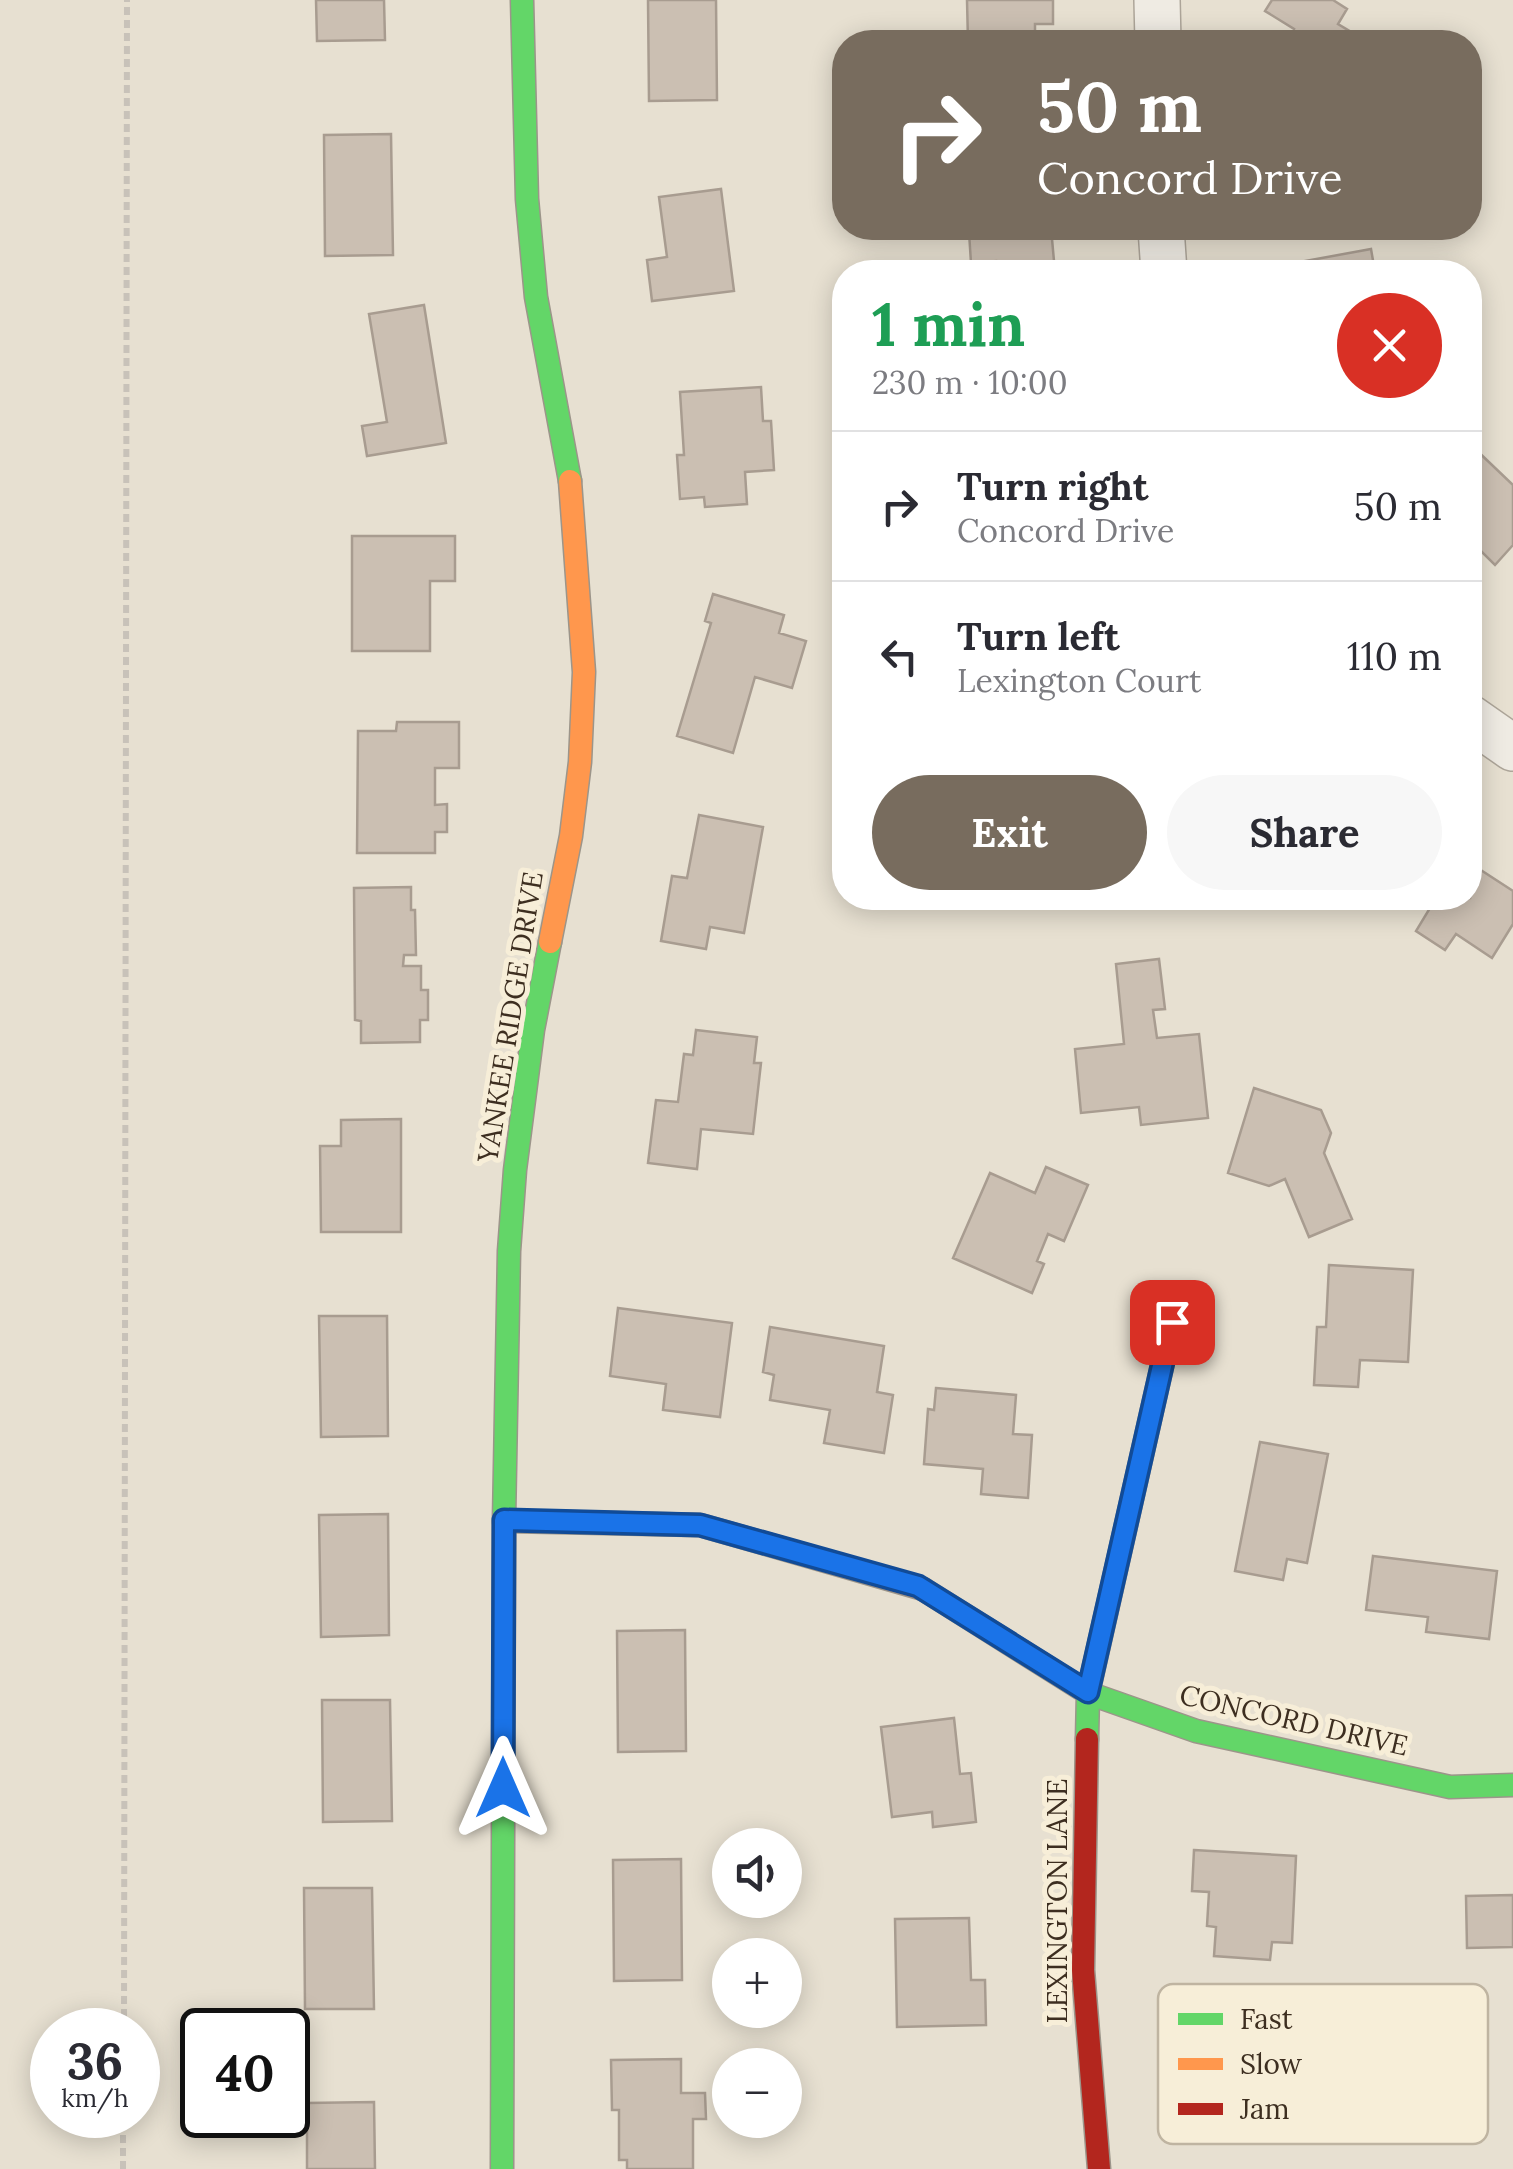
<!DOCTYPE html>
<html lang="en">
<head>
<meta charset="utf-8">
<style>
  :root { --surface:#fff; --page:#f7f7f7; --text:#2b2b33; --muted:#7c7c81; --line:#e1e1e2; --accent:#786c5e }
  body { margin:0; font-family:Lora,serif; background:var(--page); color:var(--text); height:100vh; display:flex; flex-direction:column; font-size:38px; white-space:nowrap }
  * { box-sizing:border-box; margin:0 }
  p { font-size:32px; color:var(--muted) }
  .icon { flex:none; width:55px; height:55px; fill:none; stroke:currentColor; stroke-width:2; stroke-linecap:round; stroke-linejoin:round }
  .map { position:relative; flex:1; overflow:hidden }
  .side { position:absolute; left:832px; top:260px; width:650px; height:650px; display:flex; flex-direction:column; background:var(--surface); border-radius:40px; box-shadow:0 5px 25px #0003 }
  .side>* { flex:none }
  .guide { position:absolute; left:832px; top:30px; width:650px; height:210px; border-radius:40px; box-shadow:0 5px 25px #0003; background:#786c5e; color:#fff; overflow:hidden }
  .tools { position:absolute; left:712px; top:1828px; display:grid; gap:20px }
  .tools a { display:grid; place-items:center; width:90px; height:90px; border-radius:50%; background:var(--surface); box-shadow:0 5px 25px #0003; font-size:50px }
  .speed { position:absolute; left:30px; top:2008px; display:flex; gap:20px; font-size:50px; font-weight:700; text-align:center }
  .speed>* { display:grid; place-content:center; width:130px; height:130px; border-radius:50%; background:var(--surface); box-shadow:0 5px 25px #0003; line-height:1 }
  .speed small { font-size:25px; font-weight:400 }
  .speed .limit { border:5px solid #111; border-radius:15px; background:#fff; color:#111 }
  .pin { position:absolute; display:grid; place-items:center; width:85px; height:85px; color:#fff; margin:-42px; border-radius:20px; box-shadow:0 5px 15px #0006 }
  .me { position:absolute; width:110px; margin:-55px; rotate:0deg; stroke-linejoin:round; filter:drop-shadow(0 0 8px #0008) }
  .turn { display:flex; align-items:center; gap:35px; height:210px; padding:0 40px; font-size:45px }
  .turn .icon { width:130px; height:130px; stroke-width:2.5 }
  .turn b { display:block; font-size:70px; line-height:85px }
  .round { display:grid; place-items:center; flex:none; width:105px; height:105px; border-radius:52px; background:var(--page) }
  .head { display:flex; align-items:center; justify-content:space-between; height:170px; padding:0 40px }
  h1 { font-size:60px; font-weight:700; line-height:75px; color:#1e9e55 }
  .cta { display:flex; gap:20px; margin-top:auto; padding:20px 40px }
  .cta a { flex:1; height:115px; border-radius:60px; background:var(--accent); color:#fff; font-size:40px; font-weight:700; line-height:115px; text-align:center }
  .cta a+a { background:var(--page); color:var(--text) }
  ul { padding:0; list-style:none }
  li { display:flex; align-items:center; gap:30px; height:150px; padding:0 40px; border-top:2px solid var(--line) }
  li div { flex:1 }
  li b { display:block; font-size:38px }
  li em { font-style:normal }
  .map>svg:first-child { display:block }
  .building { fill:#cbbfb2; stroke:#a89c90; stroke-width:2.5 }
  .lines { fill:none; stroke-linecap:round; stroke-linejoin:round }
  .street-casing { stroke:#ada599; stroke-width:48 }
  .fast-casing { stroke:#9c958a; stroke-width:25 }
  .slow-casing { stroke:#9c958a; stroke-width:25 }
  .jam-casing { stroke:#9c958a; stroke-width:25 }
  .path { stroke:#c8c2b9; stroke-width:6; stroke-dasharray:8 5; stroke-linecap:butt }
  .street { stroke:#efebe3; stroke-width:45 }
  .fast { stroke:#63d668; stroke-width:22 }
  .slow { stroke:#ff974d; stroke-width:22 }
  .jam { stroke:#b3261e; stroke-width:22 }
  .route-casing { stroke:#114b97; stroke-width:25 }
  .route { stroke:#1a73e8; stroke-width:18 }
  .labels { text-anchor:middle; stroke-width:10; stroke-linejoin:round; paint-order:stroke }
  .street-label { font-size:28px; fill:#3d2e20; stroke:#f7eed8 }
  .key { fill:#f7eed8; stroke:#bfb4a1; stroke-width:2.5 }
  .key-label { font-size:28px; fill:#3d2e20 }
</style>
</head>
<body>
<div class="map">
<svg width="1513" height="2169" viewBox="0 0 1513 2169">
  <rect width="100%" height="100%" fill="#e7e0d1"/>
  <!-- building -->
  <path class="building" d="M316 0H384L385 40 317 41Z
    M648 0H716L717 100 649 101Z
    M967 0H1053V24H1035V42H968Z
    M1272 0H1333L1347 9 1338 24 1368 42H1286L1294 29 1265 11Z
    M391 134 393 255 325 256 324 135Z
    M721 189 734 291 652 301 647 260 667 257 659 197Z
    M989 228H1051L1055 272H996V261L971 263 969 232 989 231Z
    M1371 249 1375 272H1280L1278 266Z
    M424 305 446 443 367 456 362 426 387 422 369 314Z
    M761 387 763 421H771L774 470 745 472 747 504 705 507 704 497 680 499 677 455H684L680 392Z
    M1470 444 1513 485V545L1495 565 1481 551 1472 561 1470 559Z
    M352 536H455V581H430V651H352Z
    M713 594 784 615 779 633 806 641 792 688 755 677 733 753 677 736 711 623 705 621Z
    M397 722H459V768H435V805L447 804V832H435V853H357L358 731H396Z
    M699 815 763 827 744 933 710 927 706 949 661 941 672 876 687 878Z
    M1470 863 1513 891V924L1492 958 1456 934 1445 950 1416 931 1436 898H1470Z
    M411 887V910H415L416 955H404L403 966H421V990H428V1020H420V1042L361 1043V1021L355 1020 354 888Z
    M1159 959 1165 1009 1153 1010 1157 1038 1199 1034 1208 1118 1141 1125 1139 1107 1081 1113 1075 1049 1124 1044 1116 964Z
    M696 1030 757 1037 754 1063H761L753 1134 701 1129 697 1169 648 1163 656 1100 678 1102 684 1054 693 1055Z
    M1254 1088 1321 1110 1331 1133 1324 1153 1352 1219 1309 1237 1285 1179 1269 1186 1228 1173Z
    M401 1119V1232H321L320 1146H341V1120Z
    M1046 1167 1088 1185 1064 1241 1048 1234 1037 1261 1044 1264 1032 1293 953 1258 990 1173 1035 1193Z
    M1329 1265 1413 1270 1408 1362 1360 1360 1358 1387 1314 1385 1317 1327H1326Z
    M618 1308 732 1323 720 1417 663 1410 666 1384 610 1376Z
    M319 1316H387L388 1436 321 1437Z
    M770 1327 884 1346 877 1392 893 1395 884 1453 824 1443 830 1410 770 1400 774 1375 763 1372Z
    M936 1388 1016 1395 1013 1434 1032 1435 1028 1498 981 1494 983 1469 924 1464 928 1409 934 1410Z
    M1260 1442 1328 1454 1307 1563 1287 1559 1283 1580 1235 1571Z
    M388 1514 389 1635 321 1637 319 1515Z
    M1373 1556 1497 1571 1489 1639 1426 1632 1428 1617 1366 1610Z
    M685 1630 686 1751 618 1752 617 1631Z
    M322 1700H390L392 1821 323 1822Z
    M954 1718 960 1774 971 1773 976 1822 933 1827 932 1812 892 1817 881 1727Z
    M1194 1850 1296 1856 1292 1943 1272 1942 1270 1960 1214 1956 1216 1927 1207 1926 1209 1892 1192 1891Z
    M681 1859 682 1980 614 1981 613 1860Z
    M304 1888H372L374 2009H305Z
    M1513 1895V1947L1467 1948 1466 1896Z
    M969 1918 971 1980H985L986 2025 897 2027 895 1919Z
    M681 2059V2093H705L706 2119H693V2169H627V2160H619V2110H612L611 2060Z
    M374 2102 375 2169H307V2103Z"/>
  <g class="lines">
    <defs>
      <path id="street" d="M1157 0 1158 42
        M1161 228 1164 272
        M1470 718 1513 748"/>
      <path id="fast" d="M522 0 527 199 536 297 570 481
        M923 1589 1088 1693 1196 1731 1450 1787 1513 1785
        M1087 1739 1088 1693 1172 1322
        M502 2169 504 1521 509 1251 515 1170 533 1030 550 942"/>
      <path id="slow" d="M550 942 571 836 580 762 584 672 570 481
        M504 1521 700 1525 923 1589"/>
      <path id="jam" d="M1087 1739 1083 1970 1099 2169"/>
    </defs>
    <!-- street casing -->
    <use href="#street" class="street-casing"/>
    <!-- fast casing -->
    <use href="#fast" class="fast-casing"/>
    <!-- slow casing -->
    <use href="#slow" class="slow-casing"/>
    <!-- jam casing -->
    <use href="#jam" class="jam-casing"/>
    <!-- path -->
    <path class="path" d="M124 2030 127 0
      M123 2169V2115"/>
    <!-- street -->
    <use href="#street" class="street"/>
    <!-- fast -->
    <use href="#fast" class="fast"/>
    <!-- slow -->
    <use href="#slow" class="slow"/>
    <!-- jam -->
    <use href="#jam" class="jam"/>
  </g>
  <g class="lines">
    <defs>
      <path id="route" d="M503 1788 504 1520 700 1525 918 1586 1088 1692 1172 1322"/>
    </defs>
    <!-- route casing -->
    <use href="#route" class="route-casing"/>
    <!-- route -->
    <use href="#route" class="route"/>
  </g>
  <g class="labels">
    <!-- street labels -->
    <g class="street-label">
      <text transform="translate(510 1017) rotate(-81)" y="10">YANKEE RIDGE DRIVE</text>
      <text transform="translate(1294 1720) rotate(13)" y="10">CONCORD DRIVE</text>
      <text transform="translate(1057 1901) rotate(-90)" y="10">LEXINGTON LANE</text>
    </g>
  </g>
  <!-- legend -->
  <rect x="1158" y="1984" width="330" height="160" rx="15" class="key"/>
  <rect x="1178" y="2013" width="45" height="12" fill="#63d668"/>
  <rect x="1178" y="2058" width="45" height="12" fill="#ff974d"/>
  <rect x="1178" y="2103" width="45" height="12" fill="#b3261e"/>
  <g class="key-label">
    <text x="1240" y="2029">Fast</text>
    <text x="1240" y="2074">Slow</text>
    <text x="1240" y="2119">Jam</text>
  </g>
</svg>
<div class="tools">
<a><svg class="icon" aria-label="sound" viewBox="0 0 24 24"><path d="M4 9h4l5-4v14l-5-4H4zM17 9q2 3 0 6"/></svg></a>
<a>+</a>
<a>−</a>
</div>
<div class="speed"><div>36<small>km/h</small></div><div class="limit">40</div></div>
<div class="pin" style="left:1172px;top:1322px;background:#d93025"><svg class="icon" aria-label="arrive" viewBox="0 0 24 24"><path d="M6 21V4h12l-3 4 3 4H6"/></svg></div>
<svg class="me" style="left:503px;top:1788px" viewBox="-20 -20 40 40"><path d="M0-17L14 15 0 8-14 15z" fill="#1a73e8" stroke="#fff" stroke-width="4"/></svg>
<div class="guide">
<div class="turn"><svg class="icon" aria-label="right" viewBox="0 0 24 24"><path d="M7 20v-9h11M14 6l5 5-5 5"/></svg><div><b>50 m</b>Concord Drive</div></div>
</div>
<section class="side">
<div class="head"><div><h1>1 min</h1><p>230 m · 10:00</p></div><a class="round" style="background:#d93025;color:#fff"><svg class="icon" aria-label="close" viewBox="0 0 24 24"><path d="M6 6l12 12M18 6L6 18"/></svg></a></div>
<ul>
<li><svg class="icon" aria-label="right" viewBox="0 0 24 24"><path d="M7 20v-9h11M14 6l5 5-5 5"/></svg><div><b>Turn right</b><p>Concord Drive</p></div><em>50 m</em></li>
<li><svg class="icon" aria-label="left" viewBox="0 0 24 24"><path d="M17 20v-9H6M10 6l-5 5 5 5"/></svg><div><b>Turn left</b><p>Lexington Court</p></div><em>110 m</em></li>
</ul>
<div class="cta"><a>Exit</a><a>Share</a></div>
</section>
</div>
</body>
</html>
